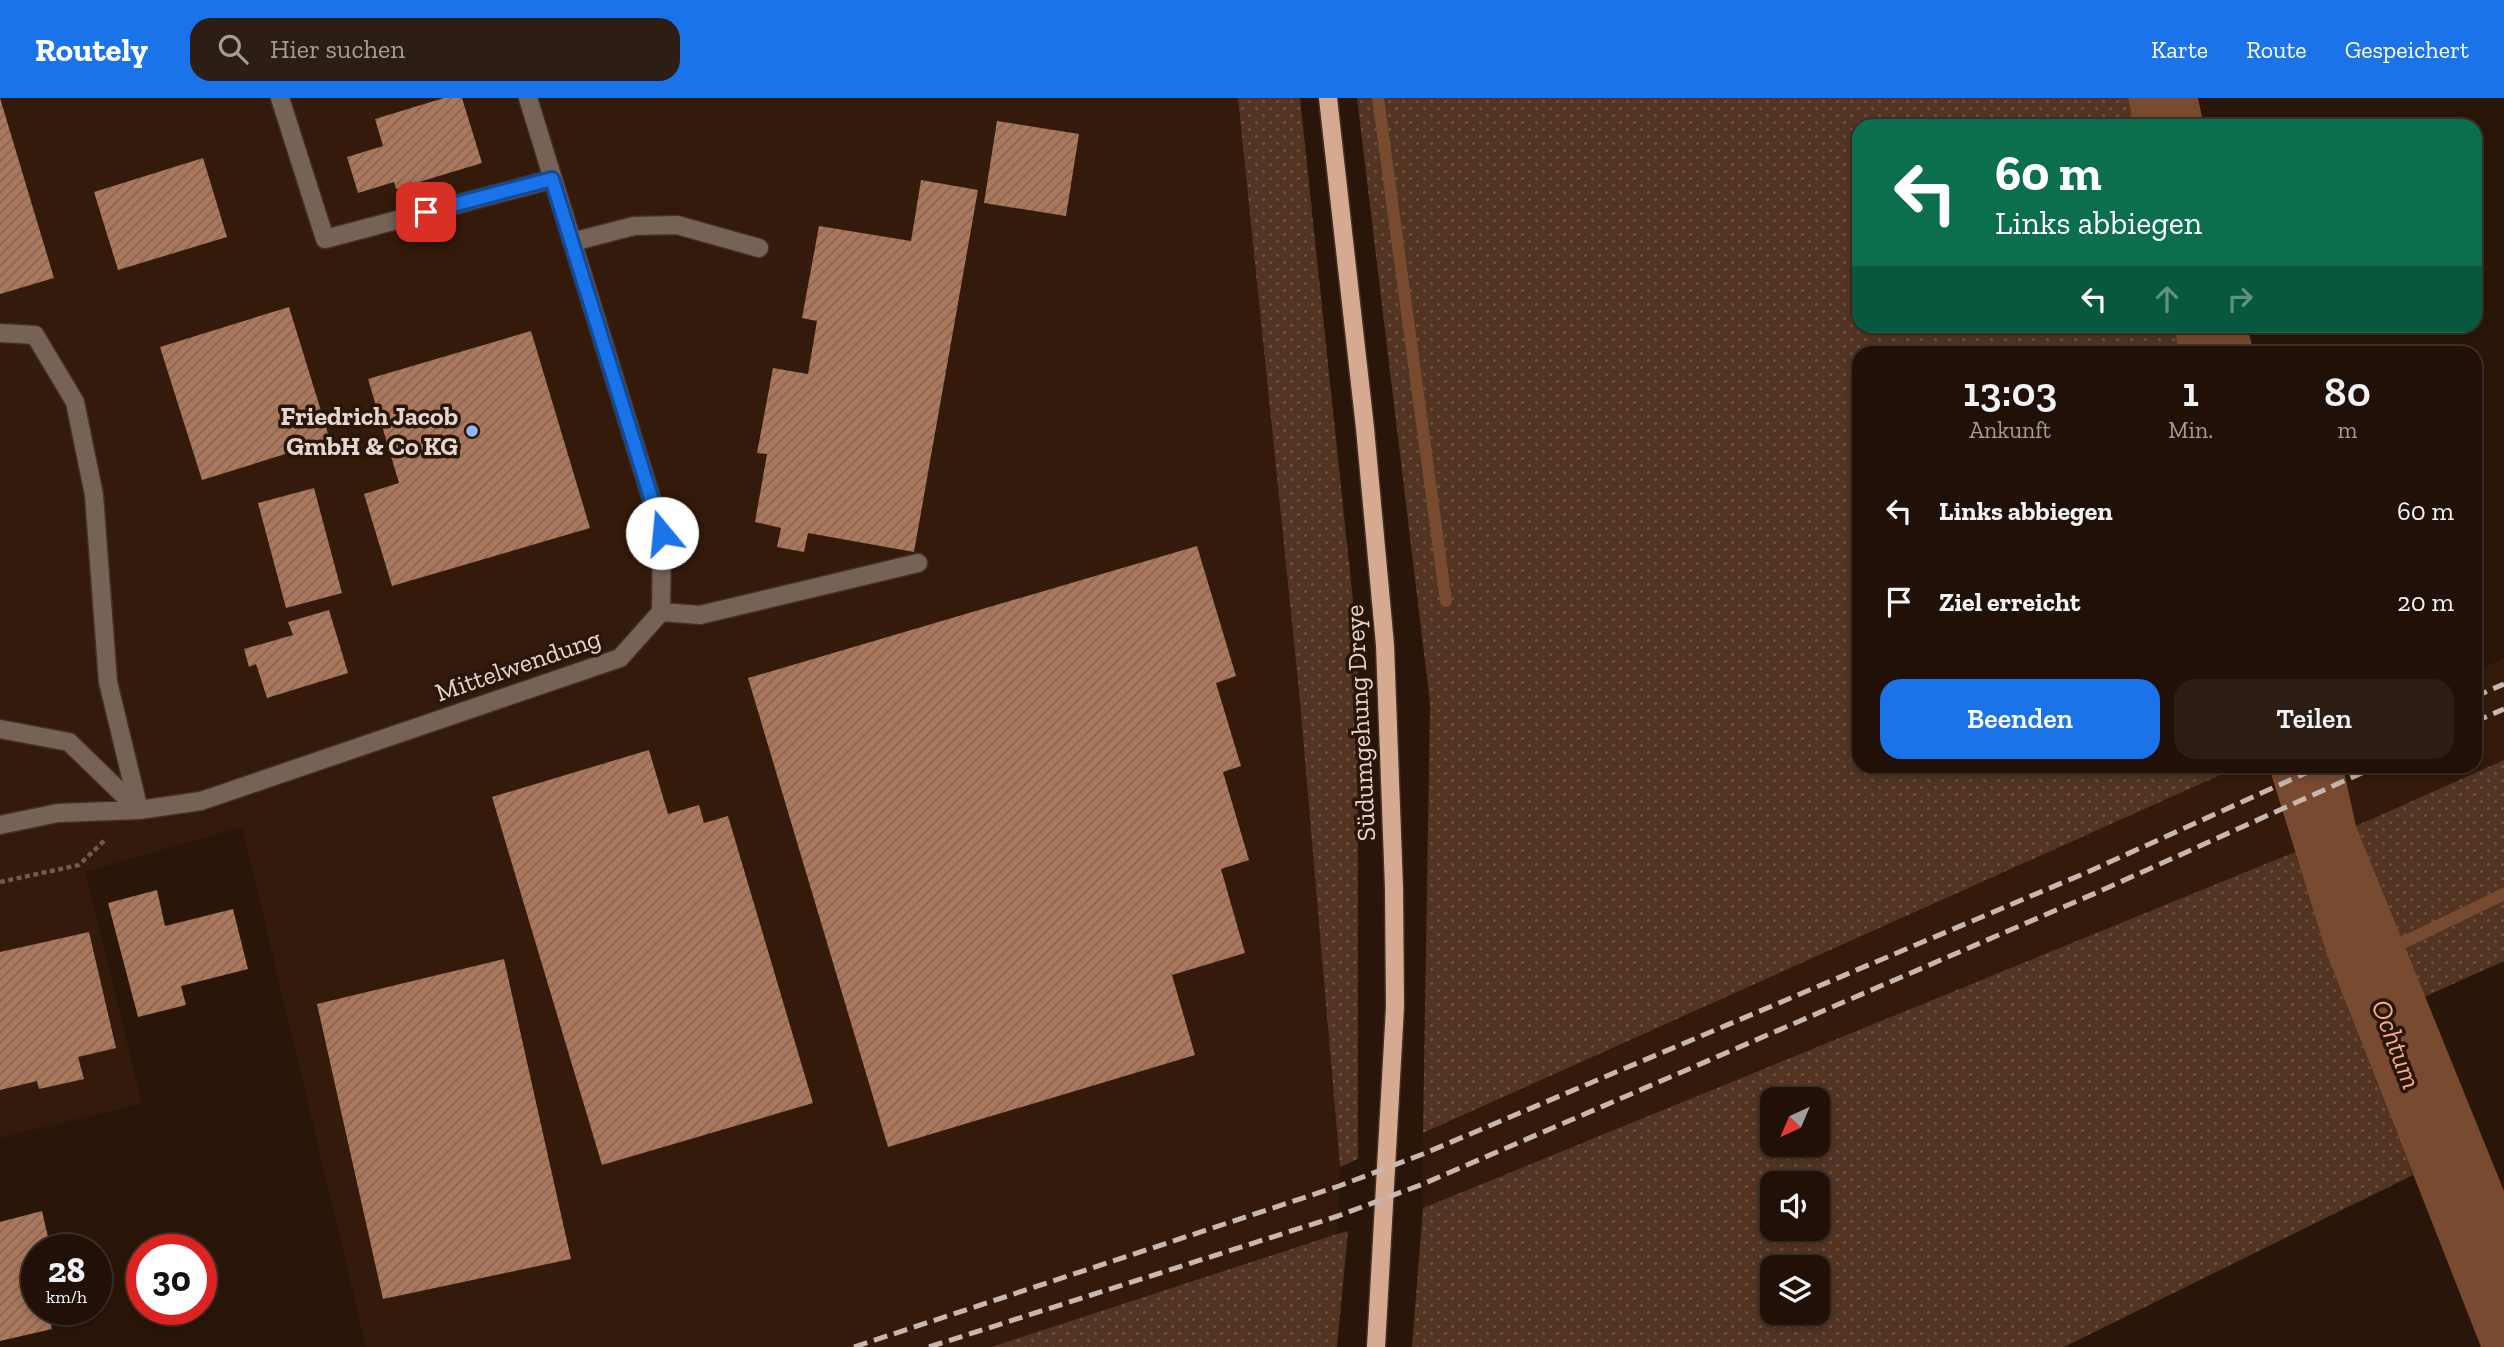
<!DOCTYPE html>
<html lang="de">
<head>
<meta charset="utf-8">
<style>
  :root { --surface:#201007; --page:#2d1e15; --text:#f1f3f6; --muted:#a29d9b; --line:#3d3028; --accent:#1a73e8 }
  body { margin:0; font-family:"Zilla Slab",serif; background:var(--page); color:var(--text); height:100vh; display:flex; flex-direction:column; font-size:26px; white-space:nowrap }
  * { box-sizing:border-box; margin:0 }
  p { font-size:23px; color:var(--muted) }
  .icon { flex:none; width:38px; height:38px; fill:none; stroke:currentColor; stroke-width:2; stroke-linecap:round; stroke-linejoin:round }
  .map { position:relative; flex:1; overflow:hidden }
  .drawer { position:absolute; left:1852px; top:248px; width:630px; height:427px; display:flex; flex-direction:column; background:var(--surface); border-radius:21px; box-shadow:0 4px 10px #0003,0 0 0 2px var(--line) }
  .drawer>* { flex:none }
  .banner { position:absolute; left:1852px; top:21px; width:630px; height:214px; border-radius:21px; box-shadow:0 4px 10px #0003,0 0 0 2px var(--line); background:#0b6e4f; color:#fff; overflow:hidden }
  .needle { width:46px; rotate:224deg }
  .tools { position:absolute; left:1760px; top:989px; display:grid; gap:14px }
  .tools a { display:grid; place-items:center; width:70px; height:70px; border-radius:14px; background:var(--surface); box-shadow:0 4px 10px #0003,0 0 0 2px var(--line); font-size:35px }
  .speed { position:absolute; left:21px; top:1136px; display:flex; gap:14px; font-size:35px; font-weight:700; text-align:center }
  .speed>* { display:grid; place-content:center; width:91px; height:91px; border-radius:50%; background:var(--surface); box-shadow:0 4px 10px #0003,0 0 0 2px var(--line); line-height:1 }
  .speed small { font-size:18px; font-weight:400 }
  .speed .limit { border:10px solid #d22; background:#fff; color:#111 }
  .pin { position:absolute; display:grid; place-items:center; width:60px; height:60px; color:#fff; margin:-30px; border-radius:14px; box-shadow:0 4px 10px #0006 }
  .me { position:absolute; width:77px; margin:-38px; rotate:343deg; stroke-linejoin:round; filter:drop-shadow(0 0 5px #0008) }
  .turn { display:flex; align-items:center; gap:24px; height:147px; padding:0 28px; font-size:32px }
  .turn .icon { width:91px; height:91px; stroke-width:2.5 }
  .turn b { display:block; font-size:49px; line-height:60px }
  .lanes { display:flex; align-items:center; height:66px; padding:0 28px; background:#0003; justify-content:center; gap:35px; direction:ltr }
  .lanes .off { opacity:.35 }
  .eta { display:flex; justify-content:space-evenly; align-items:center; height:119px; text-align:center }
  .eta b { font-size:42px; font-weight:600; line-height:49px }
  .action { display:flex; gap:14px; margin-top:auto; padding:14px 28px }
  .action a { flex:1; height:80px; border-radius:21px; background:var(--accent); color:#fff; font-size:28px; font-weight:600; line-height:80px; text-align:center }
  .action a+a { background:var(--page); color:var(--text) }
  ul { padding:0; list-style:none }
  li { display:flex; align-items:center; gap:21px; height:91px; padding:0 28px }
  li div { flex:1 }
  li b { display:block; font-size:26px }
  li em { font-style:normal }
  header { display:flex; align-items:center; gap:42px; box-sizing:border-box; height:98px; padding:0 35px; background:var(--accent); color:#fff }
  header strong { font-size:33px }
  nav { display:flex; gap:38px; margin-inline-start:auto; font-size:24px }
  .search { width:490px; height:63px; background:var(--page); display:flex; align-items:center; gap:18px; box-sizing:border-box; padding:0 24px; border-radius:21px; color:var(--muted); font-size:26px }
  .map>svg:first-child { display:block }
  .built { fill:#341a0a }
  .grass { fill:url(#grass-dots); fill-rule:evenodd }
  .water { fill:#784a30 }
  .lines { fill:none; stroke-linecap:round; stroke-linejoin:round }
  .stream { stroke:#784a30; stroke-width:12 }
  .building { fill:url(#building-hatch) }
  .minor-casing { stroke:#443025; stroke-width:21 }
  .major-casing { stroke:#443025; stroke-width:21 }
  .path { stroke:#6e5b50; stroke-width:4.5; stroke-dasharray:5 3.5; stroke-linecap:butt }
  .minor { stroke:#776256; stroke-width:18 }
  .major { stroke:#d6a991; stroke-width:18 }
  .rail { stroke:#c7b7ae; stroke-width:5; stroke-dasharray:14 7; stroke-linecap:butt }
  .route-casing { stroke:#114b97; stroke-width:18 }
  .route { stroke:#1a73e8; stroke-width:12 }
  .poi-dot { fill:#8fb8fd; stroke:#2a1509; stroke-width:2.5 }
  .labels { text-anchor:middle; stroke-width:7; stroke-linejoin:round; paint-order:stroke }
  .poi-label { font-size:26px; font-weight:bold; fill:#e5d6ce; stroke:#2a1509; text-anchor:end }
  .street-label { font-size:26px; fill:#e5d6ce; stroke:#2a1509 }
  .water-label { font-size:28px; font-style:italic; fill:#f8ad83; stroke:#2a1509 }
</style>
</head>
<body>
<header>
<strong>Routely</strong>
<div class="search"><svg class="icon" aria-label="search" viewBox="0 0 24 24"><circle cx="10" cy="10" r="6"/><path d="M15 15l6 6"/></svg>Hier suchen</div>
<nav><a>Karte</a><a>Route</a><a>Gespeichert</a></nav>
</header>
<div class="map">
<svg width="2504" height="1249" viewBox="0 0 2504 1249">
  <defs>
    <pattern id="grass-dots" width="8" height="8" patternUnits="userSpaceOnUse" patternTransform="scale(1.75)"><rect width="8" height="8" fill="#533422"/><path d="M2 2h.1M6 6h.1" fill="none" stroke="#6c5141" stroke-width="1.8" stroke-linecap="round"/></pattern>
    <pattern id="building-hatch" width="6" height="6" patternUnits="userSpaceOnUse" patternTransform="scale(1.75)"><rect width="6" height="6" fill="#aa785c"/><path d="M-1 1l2-2M0 6l6-6M5 7l2-2" fill="none" stroke="#876452"/></pattern>
  </defs>
  <rect width="100%" height="100%" fill="#2a1509"/>
  <!-- built -->
  <path class="built" d="M0 0H1238L1299 593 1340 1069 1337 1136 991 1249H366L242 729 85 774 142 1005 0 1040Z
    M2504 560V662L2356 728 2343 669 2474 668 2475 573Z
    M2238 669H2269L2295 754 1423 1110V1035Z"/>
  <!-- grass -->
  <path class="grass" d="M1238 0H1300L1358 550V1061L1340 1069 1299 593Z
    M1357 0H2128L2134 28H1858V228H2174L2179 255 1858 256V668L2238 669 1423 1035 1430 605Z
    M2504 662V863L2424 899 2356 728Z
    M2295 754 2327 857 2413 1077 2064 1249H1412L1423 1110ZM1773 1001H1818V1046H1773ZM1773 1085H1818V1130H1773ZM1773 1169H1818V1214H1773Z
    M1348 1133 1337 1249H991L1337 1136Z"/>
  <!-- water -->
  <path class="water" d="M2128 0H2198L2204 28H2134Z
    M2174 228H2247L2254 255H2179Z
    M2269 669H2343L2356 728 2504 1093V1249H2481L2327 857Z"/>
  <g class="lines">
    <!-- stream -->
    <path class="stream" d="M1378 0 1446 503
      M2388 852 2504 796"/>
  </g>
  <!-- building -->
  <path class="building" d="M0 0 54 180 0 196Z
    M444 0H462L482 65 396 91 394 84 358 95 347 59 383 48 375 21Z
    M997 23 1079 36 1066 118 984 105Z
    M203 60 227 139 118 172 94 94Z
    M921 82 978 92 914 454 808 435 804 454 777 449 781 430 755 424 767 356 757 355 773 270 808 276 817 223 802 220 819 128 911 143Z
    M289 209 330 342 202 382 160 249Z
    M531 233 590 430 392 488 364 396 399 385 368 281Z
    M314 390 342 495 286 510 258 405Z
    M1197 448 1236 578 1216 585 1241 668 1223 674 1249 762 1221 771 1245 855 1172 877 1195 957 888 1049 748 580Z
    M329 512 348 575 267 600 256 566 249 569 244 551 293 537 288 524Z
    M649 652 668 716 699 707 704 725 728 718 813 1005 602 1067 492 699Z
    M157 792 165 828 233 811 248 871 181 888 186 907 138 919 108 805Z
    M89 834 116 950 78 959 84 981 39 991 37 983 0 992V854Z
    M504 861 571 1161 383 1201 317 906Z
    M42 1113 51 1152H37V1211H48L52 1231 0 1243V1124Z"/>
  <g class="lines">
    <defs>
      <path id="minor" d="M280 0 325 141 553 81
        M572 144 634 128 677 127 759 150
        M0 235 35 237 75 304 94 397 108 584 139 712
        M661 514 700 517 918 465
        M0 631 69 644 139 712
        M0 727 58 715 139 712 201 703 620 560 661 514 662 435 528 0"/>
      <path id="major" d="M1328 0 1365 330 1385 547 1394 790 1395 909 1376 1249"/>
    </defs>
    <!-- minor casing -->
    <use href="#minor" class="minor-casing"/>
    <!-- major casing -->
    <use href="#major" class="major-casing"/>
    <!-- path -->
    <path class="path" d="M0 784 79 767 106 741"/>
    <!-- minor -->
    <use href="#minor" class="minor"/>
    <!-- major -->
    <use href="#major" class="major"/>
    <!-- rail -->
    <path class="rail" d="M2474 599 2504 586
      M2474 624 2504 611
      M854 1249 1339 1088 1423 1056 2090 773 2321 668
      M929 1249 1338 1118 1423 1086 2098 794 2377 668"/>
  </g>
  <g class="lines">
    <defs>
      <path id="route" d="M426 114 552 81 662 435"/>
    </defs>
    <!-- route casing -->
    <use href="#route" class="route-casing"/>
    <!-- route -->
    <use href="#route" class="route"/>
  </g>
  <!-- markers -->
  <circle class="poi-dot" cx="472" cy="333" r="7"/>
  <g class="labels">
    <!-- poi labels -->
    <g class="poi-label">
      <text x="458" y="327">Friedrich Jacob<tspan x="458" dy="30">GmbH &amp; Co KG</tspan></text>
    </g>
    <!-- street labels -->
    <g class="street-label">
      <text transform="translate(518 567) rotate(-19)" y="9">Mittelwendung</text>
      <text transform="translate(1360 625) rotate(-93)" y="9">Südumgehung Dreye</text>
    </g>
    <!-- water labels -->
    <g class="water-label">
      <text transform="translate(2397 946) rotate(69)" y="10">Ochtum</text>
    </g>
  </g>
</svg>
<div class="tools">
<a><svg class="needle" viewBox="-14 -14 28 28"><path d="M0-13l5 13h-10z" fill="#e53935"/><path d="M0 13l5-13h-10z" fill="#a29d9b"/></svg></a>
<a><svg class="icon" aria-label="sound" viewBox="0 0 24 24"><path d="M4 9h4l5-4v14l-5-4H4zM17 9q2 3 0 6"/></svg></a>
<a><svg class="icon" aria-label="layers" viewBox="0 0 24 24"><path d="M12 4l9 5-9 5-9-5zM3 14l9 5 9-5"/></svg></a>
</div>
<div class="speed"><div>28<small>km/h</small></div><div class="limit">30</div></div>
<div class="pin" style="left:426px;top:114px;background:#d93025"><svg class="icon" aria-label="arrive" viewBox="0 0 24 24"><path d="M6 21V4h12l-3 4 3 4H6"/></svg></div>
<svg class="me" style="left:662px;top:435px" viewBox="-20 -20 40 40"><circle r="19" fill="#fff"/><path d="M0-13L10 11 0 6-10 11z" fill="#1a73e8"/></svg>
<div class="banner">
<div class="turn"><svg class="icon" aria-label="left" viewBox="0 0 24 24"><path d="M17 20v-9H6M10 6l-5 5 5 5"/></svg><div><b>60 m</b>Links abbiegen</div></div>
<div class="lanes"><svg class="icon" aria-label="left" viewBox="0 0 24 24"><path d="M17 20v-9H6M10 6l-5 5 5 5"/></svg><svg class="icon off" aria-label="ahead" viewBox="0 0 24 24"><path d="M12 20V5M6 11l6-6 6 6"/></svg><svg class="icon off" aria-label="right" viewBox="0 0 24 24"><path d="M7 20v-9h11M14 6l5 5-5 5"/></svg></div>
</div>
<section class="drawer">
<div class="eta">
<div><b>13:03</b><p>Ankunft</p></div>
<div><b>1</b><p>Min.</p></div>
<div><b>80</b><p>m</p></div>
</div>
<ul>
<li><svg class="icon" aria-label="left" viewBox="0 0 24 24"><path d="M17 20v-9H6M10 6l-5 5 5 5"/></svg><div><b>Links abbiegen</b></div><em>60 m</em></li>
<li><svg class="icon" aria-label="arrive" viewBox="0 0 24 24"><path d="M6 21V4h12l-3 4 3 4H6"/></svg><div><b>Ziel erreicht</b></div><em>20 m</em></li>
</ul>
<div class="action"><a>Beenden</a><a>Teilen</a></div>
</section>
</div>
</body>
</html>
